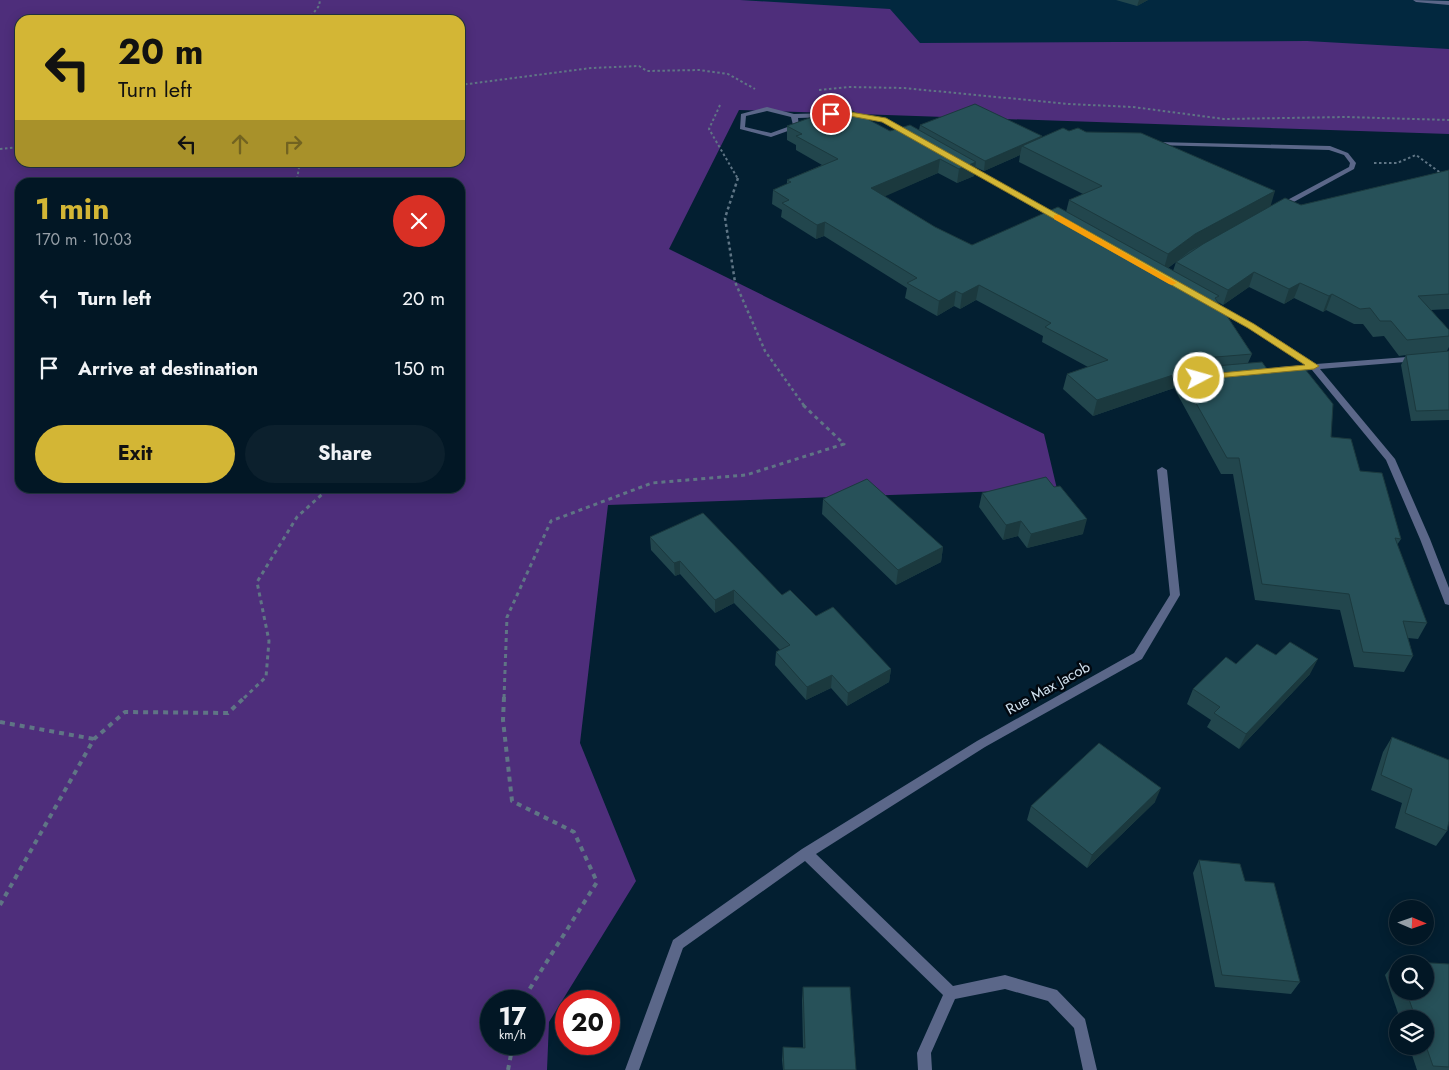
<!DOCTYPE html>
<html lang="en">
<head>
<meta charset="utf-8">
<style>
  :root { --surface:#021725; --page:#0c202d; --text:#f1f3f6; --muted:#969fa7; --line:#233642; --accent:#d3b635 }
  body { margin:0; font-family:Jost,sans-serif; background:var(--page); color:var(--text); height:100vh; display:flex; flex-direction:column; font-size:19px; white-space:nowrap }
  * { box-sizing:border-box; margin:0 }
  p { font-size:16px; color:var(--muted) }
  .icon { flex:none; width:28px; height:28px; fill:none; stroke:currentColor; stroke-width:2; stroke-linecap:round; stroke-linejoin:round }
  .map { position:relative; flex:1; overflow:hidden }
  .panel { position:absolute; left:15px; top:178px; width:450px; height:315px; display:flex; flex-direction:column; background:var(--surface); border-radius:15px; box-shadow:0 2px 12px #0003,0 0 0 1px var(--line) }
  .panel>* { flex:none }
  .guide { position:absolute; left:15px; top:15px; width:450px; height:152px; border-radius:15px; box-shadow:0 2px 12px #0003,0 0 0 1px var(--line); background:#d3b635; color:#111; overflow:hidden }
  .needle { width:32px; rotate:92deg }
  .controls { position:absolute; left:1389px; top:900px; display:grid; gap:10px }
  .controls a { display:grid; place-items:center; width:45px; height:45px; border-radius:50%; background:var(--surface); box-shadow:0 2px 12px #0003,0 0 0 1px var(--line); font-size:25px }
  .speed { position:absolute; left:480px; top:990px; display:flex; gap:10px; font-size:25px; font-weight:700; text-align:center }
  .speed>* { display:grid; place-content:center; width:65px; height:65px; border-radius:50%; background:var(--surface); box-shadow:0 2px 12px #0003,0 0 0 1px var(--line); line-height:1 }
  .speed small { font-size:12px; font-weight:400 }
  .speed .limit { border:8px solid #d22; background:#fff; color:#111 }
  .pin { position:absolute; display:grid; place-items:center; width:42px; height:42px; color:#fff; margin:-21px; border:2px solid #fff; border-radius:50%; box-shadow:0 1px 5px #0007 }
  .me { position:absolute; width:55px; margin:-28px; rotate:84deg; stroke-linejoin:round; filter:drop-shadow(0 0 4px #0008) }
  .turn { display:flex; align-items:center; gap:18px; height:105px; padding:0 20px; font-size:22px }
  .turn .icon { width:65px; height:65px; stroke-width:2.5 }
  .turn b { display:block; font-size:35px; line-height:42px }
  .lanes { display:flex; align-items:center; height:48px; padding:0 20px; background:#0003; justify-content:center; gap:25px; direction:ltr }
  .lanes .off { opacity:.35 }
  .round { display:grid; place-items:center; flex:none; width:52px; height:52px; border-radius:26px; background:var(--page) }
  .summary { display:flex; align-items:center; justify-content:space-between; height:85px; padding:0 20px }
  h1 { font-size:30px; font-weight:700; line-height:38px; color:var(--accent) }
  .button { display:flex; gap:10px; margin-top:auto; padding:10px 20px }
  .button a { flex:1; height:58px; border-radius:30px; background:var(--accent); color:#111; font-size:20px; font-weight:700; line-height:58px; text-align:center }
  .button a+a { background:var(--page); color:var(--text) }
  ul { padding:0; list-style:none }
  li { display:flex; align-items:center; gap:15px; height:70px; padding:0 20px }
  li div { flex:1 }
  li b { display:block; font-size:19px }
  li em { font-style:normal }
  .map>svg:first-child { display:block }
  .built { fill:#02283f }
  .forest { fill:#4e2e7b; fill-rule:evenodd }
  .lines { fill:none; stroke-linecap:round; stroke-linejoin:round }
  .path-far3 { stroke:#5f7585; stroke-width:2; stroke-dasharray:2.5 2.5; stroke-linecap:butt }
  .path-far2 { stroke:#5f7585; stroke-width:2.5; stroke-dasharray:3 3; stroke-linecap:butt }
  .path-far1 { stroke:#5f7585; stroke-width:3; stroke-dasharray:4 4; stroke-linecap:butt }
  .path { stroke:#5f7585; stroke-width:4; stroke-dasharray:5 5; stroke-linecap:butt }
  .lane { fill:#5b6789; fill-rule:evenodd }
  .street { fill:#5b6789; fill-rule:evenodd }
  .wall { fill:#22464d; fill-rule:evenodd }
  .shaded-wall { fill:#1b393e }
  .building { fill:#275159; stroke:#1b393e }
  .route { fill:#d3b635; stroke:#897622 }
  .slow { fill:#f59e0b }
  .labels { text-anchor:middle; stroke-width:5; stroke-linejoin:round; paint-order:stroke }
  .street-label { font-size:15px; fill:#d2e2ef; stroke:#010810 }
</style>
</head>
<body>
<div class="map">
<svg width="1449" height="1070" viewBox="0 0 1449 1070">
  <rect width="100%" height="100%" fill="#031f31"/>
  <!-- built -->
  <path class="built" d="M328 0H1449V120L460 20H317Z"/>
  <!-- forest -->
  <path class="forest" d="M0 0H740L890 9 920 43 1307 41 1449 49V134L739 110 669 249 1044 434 1057 489 608 505 580 743 636 881 549 1022 547 1070H0ZM20 20H460V162H20ZM20 182H460V488H20ZM491 1001H534V1044H491Z"/>
  <g class="lines">
    <!-- path-far3 -->
    <path class="path-far3" d="M308 20 319 6 320 0
      M460 85 591 68 639 66 647 71 699 70 728 74 755 89
      M819 90 848 87 904 88 1069 104 1133 107 1224 119 1346 117 1449 120
      M720 105 709 129 738 179
      M0 149 20 147
      M1374 163H1397L1416 155 1449 179
      M297 179 300 162"/>
    <!-- path-far2 -->
    <path class="path-far2" d="M738 178 725 218 735 282 765 351 805 407
      M1447 178 1449 179
      M296 182 297 178"/>
    <!-- path-far1 -->
    <path class="path-far1" d="M244 698 266 677 269 641 257 582 297 517 329 488
      M504 698 507 617 551 521 652 483 746 475 844 444 803 405"/>
    <!-- path -->
    <path class="path" d="M504 697 503 720 512 801 574 832 597 882 522 1001
      M0 722 94 739
      M0 905 94 739 125 712 228 713 245 697
      M508 1070 513 1044"/>
    <!-- lane -->
    <path class="lane" d="M767 107 794 114 829 113 832 115 829 117 798 118 799 127 771 137 740 129 741 114ZM767 111 791 117 793 125 771 133 745 127 746 116Z
      M849 112 886 119 913 135 908 136 882 122 847 115 846 114Z
      M1156 142 1330 146 1348 153 1356 163 1354 169 1281 209 1277 207 1278 205 1349 167 1350 163 1344 155 1329 150 1154 145 1153 144Z
      M962 164H966L1062 218 1055 220 962 166Z
      M1210 303H1216L1254 324 1316 364 1420 356V360L1417 361 1320 369 1395 459 1430 539 1449 588V605L1445 604 1444 601 1420 539 1386 460 1312 370 1276 372 1275 370 1279 367 1305 365 1248 328 1210 307Z"/>
    <!-- street -->
    <path class="street" d="M1413 0 1449 1V5L1416 2Z
      M1162 467 1167 470 1180 595 1142 659 985 747 816 854 953 986 1005 975 1057 990 1085 1019 1097 1070H1083L1074 1028 1048 1001 1005 989 955 999 931 1053 932 1070H918L917 1053 943 995 805 861 683 948 639 1070H625L673 940 802 849 977 741 1134 653 1170 595 1157 470Z"/>
  </g>
  <!-- wall -->
  <path class="wall" d="M1116 0H1148L1137 6Z
    M920 125 1042 137 1069 131 1086 132 1270 206 1301 205 1449 170V309L1431 310 1449 330V347L1447 351H1449V420L1411 421 1401 365 1406 355 1399 356 1384 336 1373 337 1363 324H1354L1326 310 1323 312 1294 298 1284 304 1249 287 1223 305 1218 302 1252 354 1248 363 1267 369 1331 437 1360 471 1401 539 1397 545 1427 623 1418 639 1408 638 1413 656 1404 672 1354 667 1340 610 1255 600 1233 474H1221L1174 388 1093 416 1063 389 1067 374 1088 367 1042 342 1043 336 976 300 960 309 954 306 937 316 905 298 907 288 824 236 816 239 781 217 782 210 772 204 773 190 787 184V180L822 165 796 150V145L787 140V126L890 131 919 130ZM1020 155 1019 162 1083 194 1069 200 1066 212 972 245 935 227 884 196 938 173 957 183 974 176 975 167 984 171ZM1176 262 1173 271 1168 268Z
    M982 493 1083 534 1027 548 1018 536 1003 540 979 507Z
    M823 499 943 547 941 562 896 585 822 514Z
    M650 537 782 595 816 616 891 669 889 682 847 706 831 688 806 700 775 665 776 652 780 650 734 603 715 613 680 574 675 576 651 550Z
    M1276 655 1310 674 1239 749 1207 727 1211 720 1187 704 1193 689 1236 664Z
    M1392 737 1447 831 1436 846 1395 828 1402 803 1371 790 1383 752Z
    M1155 802 1087 868 1027 820 1031 806Z
    M1199 860 1245 881 1300 982 1291 994 1215 987 1193 873Z
    M1396 961 1449 964V1070H1417L1409 1046H1425V1019H1400L1385 975ZM1398 964 1425 991H1398Z
    M803 987 856 1070H783L782 1060 783 1047 803 1048 802 1000Z"/>
  <!-- shaded-wall -->
  <path class="shaded-wall" d="M1139 0H1148L1137 6Z
    M1042 136 1040 146H1022L1020 155 984 171 985 161Z
    M940 159 938 173 870 203 871 188Z
    M976 162 974 176 957 183 959 169Z
    M1275 191 1270 208 1190 251 1163 272 1168 254 1195 234Z
    M825 222 824 236 816 239 817 225Z
    M1254 272 1249 287 1223 305 1228 290Z
    M1300 283 1294 298 1284 304 1289 289Z
    M979 285 976 300 960 309 962 294Z
    M956 291 954 306 937 316 939 301Z
    M1332 294 1326 310 1323 312 1329 296Z
    M1204 358 1199 373 1198 362Z
    M1179 373 1174 388 1093 416 1097 400Z
    M1087 519 1083 534 1027 548 1031 534Z
    M1021 521 1018 536 1003 540 1006 525Z
    M943 547 941 562 896 585 898 570Z
    M680 561V574L675 576 674 563Z
    M734 590V603L715 613V600Z
    M1318 659 1310 674 1239 749 1246 734Z
    M891 669 889 682 847 706 848 693Z
    M832 675 831 688 806 700 807 687Z
    M1161 788 1155 802 1087 868 1092 855Z"/>
  <!-- building -->
  <path class="building" d="M975 104 1042 136 985 161 920 125Z
    M843 106 890 131 910 125 976 162 959 169 940 159 871 188 935 227 972 245 1058 207 1219 296 1215 298 1252 354 1204 358 1198 362 1203 367 1262 362 1267 369H1305L1333 404 1331 437 1351 439 1360 471 1382 473 1401 539 1395 538 1427 623 1403 621 1413 656 1363 652 1349 594 1262 584 1239 458H1227L1179 373 1097 400 1067 374 1108 360 1045 327 1051 323 979 285 962 294 956 291 939 301 907 283 917 278 825 222 817 225 782 203 789 200 773 190 791 182 787 180 838 159 796 136 802 134 787 126Z
    M1063 128 1069 131 1078 128 1086 132 1141 133 1275 191 1195 234 1168 254 1069 200 1102 186 1022 146Z
    M1449 170V294L1418 296 1449 330V336L1407 340 1391 321H1380L1370 308 1360 309 1332 294 1329 296 1300 283 1289 289 1254 272 1228 290 1176 262 1203 244 1285 198 1301 205Z
    M1449 351V410L1416 411 1406 355Z
    M1046 477 1054 487 1060 486 1087 519 1031 534 1021 521 1006 525 982 493Z
    M867 479 943 547 898 570 823 499Z
    M703 513 782 595 790 590 816 616 833 607 891 669 848 693 832 675 807 687 776 652 790 645 734 590 715 600 680 561 674 563 650 537Z
    M1290 642 1318 659 1246 734 1214 713 1220 707 1193 689 1226 657 1236 664 1257 644 1276 655Z
    M1392 737 1449 760V821L1447 831 1405 813 1412 789 1381 775Z
    M1099 743 1161 788 1092 855 1031 806Z
    M1199 860 1240 864 1245 881 1274 883 1300 982 1222 975Z
    M1396 961 1449 964V1067L1433 1066 1425 1043V1019H1416L1406 991H1425V964H1398V966Z
    M803 987H850L856 1070H784L783 1047 805 1048Z"/>
  <!-- route -->
  <path class="route" d="M850 112 886 118 1254 324 1319 366 1314 369 1195 380 1194 378 1199 375 1305 365 1248 328 882 122 850 116 831 117 828 114 831 112Z"/>
  <!-- slow -->
  <path class="slow" d="M1054 215H1059L1177 283 1172 285 1169 284 1054 219Z"/>
  <g class="labels">
    <!-- street labels -->
    <g class="street-label">
      <text transform="translate(1048 688) rotate(-29)" y="5">Rue Max Jacob</text>
    </g>
  </g>
</svg>
<div class="controls">
<a><svg class="needle" viewBox="-14 -14 28 28"><path d="M0-13l5 13h-10z" fill="#e53935"/><path d="M0 13l5-13h-10z" fill="#969fa7"/></svg></a>
<a><svg class="icon" aria-label="search" viewBox="0 0 24 24"><circle cx="10" cy="10" r="6"/><path d="M15 15l6 6"/></svg></a>
<a><svg class="icon" aria-label="layers" viewBox="0 0 24 24"><path d="M12 4l9 5-9 5-9-5zM3 14l9 5 9-5"/></svg></a>
</div>
<div class="speed"><div>17<small>km/h</small></div><div class="limit">20</div></div>
<div class="pin" style="left:831px;top:114px;background:#d93025"><svg class="icon" aria-label="arrive" viewBox="0 0 24 24"><path d="M6 21V4h12l-3 4 3 4H6"/></svg></div>
<svg class="me" style="left:1199px;top:378px" viewBox="-20 -20 40 40"><circle r="17" fill="#d3b635" stroke="#fff" stroke-width="3"/><path d="M0-11L8 9 0 5-8 9z" fill="#fff"/></svg>
<div class="guide">
<div class="turn"><svg class="icon" aria-label="left" viewBox="0 0 24 24"><path d="M17 20v-9H6M10 6l-5 5 5 5"/></svg><div><b>20 m</b>Turn left</div></div>
<div class="lanes"><svg class="icon" aria-label="left" viewBox="0 0 24 24"><path d="M17 20v-9H6M10 6l-5 5 5 5"/></svg><svg class="icon off" aria-label="ahead" viewBox="0 0 24 24"><path d="M12 20V5M6 11l6-6 6 6"/></svg><svg class="icon off" aria-label="right" viewBox="0 0 24 24"><path d="M7 20v-9h11M14 6l5 5-5 5"/></svg></div>
</div>
<section class="panel">
<div class="summary"><div><h1>1 min</h1><p>170 m · 10:03</p></div><a class="round" style="background:#d93025;color:#fff"><svg class="icon" aria-label="close" viewBox="0 0 24 24"><path d="M6 6l12 12M18 6L6 18"/></svg></a></div>
<ul>
<li><svg class="icon" aria-label="left" viewBox="0 0 24 24"><path d="M17 20v-9H6M10 6l-5 5 5 5"/></svg><div><b>Turn left</b></div><em>20 m</em></li>
<li><svg class="icon" aria-label="arrive" viewBox="0 0 24 24"><path d="M6 21V4h12l-3 4 3 4H6"/></svg><div><b>Arrive at destination</b></div><em>150 m</em></li>
</ul>
<div class="button"><a>Exit</a><a>Share</a></div>
</section>
</div>
</body>
</html>
